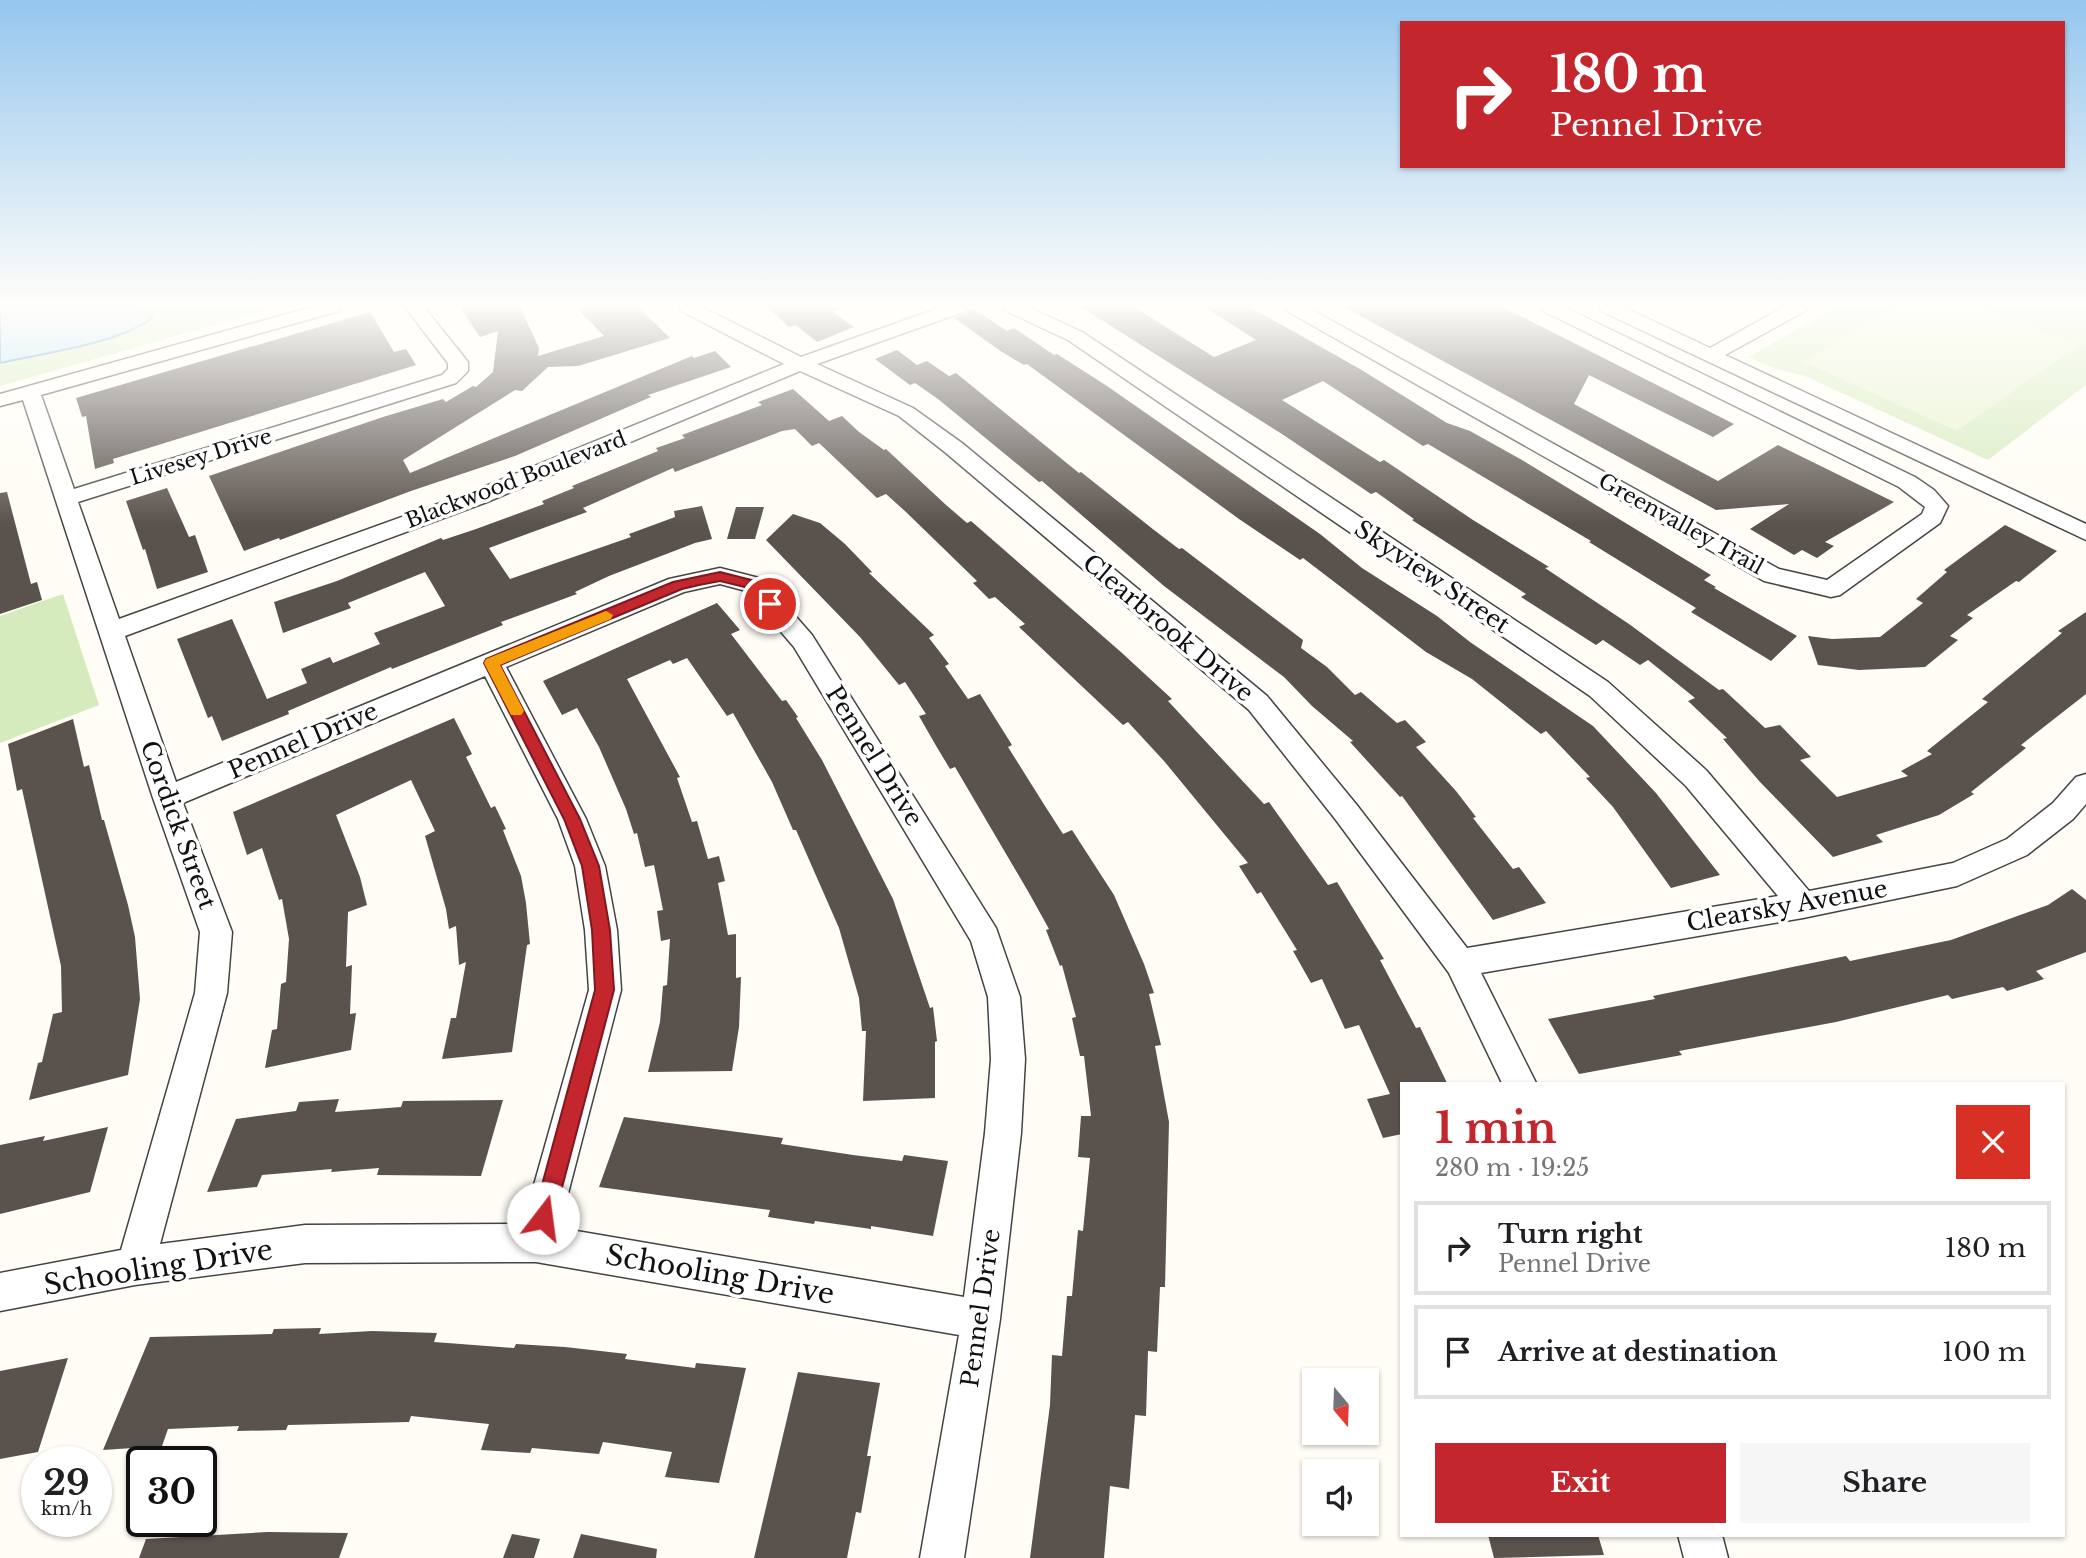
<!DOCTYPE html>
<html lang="en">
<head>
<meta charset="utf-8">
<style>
  :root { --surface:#fff; --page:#f6f6f6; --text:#202124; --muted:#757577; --line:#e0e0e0; --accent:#c4262e }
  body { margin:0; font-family:"Libre Baskerville",serif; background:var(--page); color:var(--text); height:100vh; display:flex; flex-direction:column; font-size:26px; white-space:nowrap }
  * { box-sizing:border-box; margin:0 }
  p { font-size:23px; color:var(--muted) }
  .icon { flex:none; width:38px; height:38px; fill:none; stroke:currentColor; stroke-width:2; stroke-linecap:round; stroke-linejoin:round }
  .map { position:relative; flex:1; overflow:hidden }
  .details { position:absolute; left:1400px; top:1082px; width:665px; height:455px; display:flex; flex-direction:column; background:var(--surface); border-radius:0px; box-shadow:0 2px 5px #0004 }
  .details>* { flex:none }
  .hud { position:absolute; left:1400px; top:21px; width:665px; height:147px; border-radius:0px; box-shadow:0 2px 5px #0004; background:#c4262e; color:#fff; overflow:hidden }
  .needle { width:46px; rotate:161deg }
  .tools { position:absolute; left:1302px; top:1368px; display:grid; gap:14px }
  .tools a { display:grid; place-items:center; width:77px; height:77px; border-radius:0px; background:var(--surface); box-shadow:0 2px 5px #0004; font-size:35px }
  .speed { position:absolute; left:21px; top:1446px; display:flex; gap:14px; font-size:35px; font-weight:700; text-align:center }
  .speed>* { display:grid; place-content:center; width:91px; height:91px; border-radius:50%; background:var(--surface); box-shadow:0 2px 5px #0004; line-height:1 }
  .speed small { font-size:18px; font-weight:400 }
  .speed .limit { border:4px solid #111; border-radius:10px; background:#fff; color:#111 }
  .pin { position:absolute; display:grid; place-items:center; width:60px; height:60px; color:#fff; margin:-30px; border:4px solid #fff; border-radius:50%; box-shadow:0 2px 7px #0007 }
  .me { position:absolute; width:77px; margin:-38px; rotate:15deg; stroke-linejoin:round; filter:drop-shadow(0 0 5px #0008) }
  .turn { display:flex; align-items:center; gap:24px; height:147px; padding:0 35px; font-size:32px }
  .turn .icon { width:91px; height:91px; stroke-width:2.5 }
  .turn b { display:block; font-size:49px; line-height:60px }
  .round { display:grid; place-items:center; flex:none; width:74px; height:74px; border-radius:0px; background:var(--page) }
  .headline { display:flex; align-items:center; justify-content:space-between; height:119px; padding:0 35px }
  h1 { font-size:42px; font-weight:800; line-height:52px; color:var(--accent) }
  .cta { display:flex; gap:14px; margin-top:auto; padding:14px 35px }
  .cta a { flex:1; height:80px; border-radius:0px; background:var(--accent); color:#fff; font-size:28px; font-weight:800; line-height:80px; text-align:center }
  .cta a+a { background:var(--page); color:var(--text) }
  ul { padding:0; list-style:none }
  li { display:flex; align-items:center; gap:21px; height:94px; margin:0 14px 10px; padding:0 21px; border:4px solid var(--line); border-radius:0px }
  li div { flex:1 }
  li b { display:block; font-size:26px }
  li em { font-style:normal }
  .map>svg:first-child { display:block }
  .green { fill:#d5ebbd }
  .pitch { fill:#e6f2cf }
  .water { fill:#b9e0f7; stroke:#3f96cf; stroke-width:2 }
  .building { fill:#5a524d }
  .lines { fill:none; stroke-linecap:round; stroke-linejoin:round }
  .minor-casing { stroke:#444; stroke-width:3 }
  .minor { fill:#fff; fill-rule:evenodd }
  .route { fill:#c4262e; stroke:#7f191e; stroke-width:2 }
  .slow { fill:#f59e0b }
  .labels { text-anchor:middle; stroke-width:7; stroke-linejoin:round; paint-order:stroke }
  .far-street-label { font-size:21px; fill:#111; stroke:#fff }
  .street-label { font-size:24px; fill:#111; stroke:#fff }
  .near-street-label { font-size:28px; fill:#111; stroke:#fff }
</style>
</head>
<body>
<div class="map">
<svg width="2086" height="1558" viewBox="0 0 2086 1558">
  <rect width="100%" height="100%" fill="#fffdf5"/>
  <!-- green -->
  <path class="green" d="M0 307H278L0 386Z
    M1837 307H2086V385L1988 460 1805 376 1773 368 1749 357Z
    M63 594 99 705 0 743V616Z"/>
  <!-- pitch -->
  <path class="pitch" d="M1896 307H1981L2078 345 1957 431 1804 362Z"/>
  <!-- water -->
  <path class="water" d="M0 307H143L138 308 153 317C123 343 40 354 0 363Z"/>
  <!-- building -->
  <path class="building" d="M460 307H520L539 348 538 356 604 336 576 307H638L670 338 578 366 548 367 522 391 515 390 403 460 410 473 692 356 694 358 715 351 731 367 648 395 651 397 515 456 411 491 280 540 279 538 244 551 209 476 383 417 443 399 446 402 473 386 476 387 493 372 498 331 480 337Z
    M767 307H839V310L833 312 854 327 817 342 796 325 789 327Z
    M971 307 1007 331 1014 328 1054 355 1057 354 1107 386 1320 534 1362 568 1437 616 1470 642 1593 726 1656 793 1720 875 1671 888 1613 807 1586 778 1590 777 1546 731 1541 734 1472 679 1426 652 1303 558 1300 560 1239 519 1027 364 1024 365 1002 352 954 318 967 313Z
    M1081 307H1134L1214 357 1256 340 1205 307H1250L1360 369 1447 423 1470 431 1522 460 1711 575 1704 580 1716 587 1714 588 1797 636 1771 661 1691 612 1696 608 1589 542 1591 541 1428 444 1423 446 1323 381 1282 400 1380 462 1384 460 1473 520 1549 567 1545 568 1629 624 1719 690 1723 689 1765 728 1780 725 1811 757 1800 760 1837 797 1908 776 1901 771 1932 754 1927 751 1988 702 1982 699 2062 633 2058 631 2086 612V694L2021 745 2026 748 1971 792 1974 794 1939 815 1876 835 1883 842 1833 857 1760 782 1723 739 1727 738 1688 701 1695 698 1648 660 1640 665 1603 640 1596 645 1521 597 1526 594 1412 520 1414 519 1376 492 1371 494 1282 434Z
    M1344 307H1503L1734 424 1713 437 1589 375 1574 404 1718 481 1778 445 1894 502 1825 542 1834 546 1817 558 1802 550 1794 555 1750 529 1789 504 1716 510Z
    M370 312 394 352 406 349 416 365 113 459 114 463 95 469 86 416 82 417 76 398Z
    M897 350 917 365 927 361 949 376 956 373 1079 473 1081 472 1154 530 1179 549 1182 548 1303 640 1301 648 1327 667 1355 695 1361 692 1397 723 1405 720 1426 742 1416 747 1456 791 1476 817 1473 818 1513 869 1519 867 1546 903 1493 920 1402 796 1400 797 1350 742 1353 741 1312 706 1284 677 1164 586 1042 481 1039 482 938 399 915 383 910 385 875 359Z
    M793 389 829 421 842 416 859 432 884 450 886 449 945 504 967 523 971 521 1122 653 1172 699 1168 701 1264 804 1269 802 1328 885 1337 882 1384 959 1380 960 1416 1028 1420 1027 1447 1083H1402V1134L1383 1138 1367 1099 1390 1094 1359 1025 1345 1029 1322 979 1311 983 1293 951 1297 950 1261 892 1257 894 1239 866 1248 863 1164 761 1128 722 1123 725 1019 627 1025 624 995 597 989 599 973 583 977 581 906 512 886 494 877 498 819 443 812 446 795 429 782 431 675 472 673 468 583 508 587 512 489 548 510 579 631 537 629 534 675 517 674 511 702 506 712 539 695 543 609 576 575 592 577 594 501 622 503 625 392 669 391 667 288 711 289 714 222 741 212 716 208 718 177 639 232 619 267 699 307 683 301 669 330 657 333 663 380 644 374 633 445 606 425 572 348 603 351 608 283 633 274 602 337 581 441 538 443 540 476 529 544 504 542 501 574 488 572 486 658 451 656 448 685 438 682 435 762 405 758 402Z
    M167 488 189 537 195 535 208 572 157 589 145 549 143 550 126 501Z
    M7 492 31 584 37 582 42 600 0 614V493Z
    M736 507H764L755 539H727Z
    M793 514 820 523 845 544 872 572 869 573 934 635 929 638 949 664 945 666 968 699 980 694 1012 745 1008 747 1045 806 1063 834 1072 830 1114 895 1144 964 1154 993 1149 994 1161 1045 1155 1046 1169 1122 1165 1287H1160L1157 1352 1148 1351 1146 1416 1135 1415 1129 1489 1110 1486 1104 1558H1030L1050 1405 1052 1355 1062 1356 1067 1296H1072L1078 1230 1083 1231 1090 1158 1078 1157 1081 1116H1091L1084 1056H1080L1072 1018 1076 1017 1062 965 1060 966 1046 930 1049 929 1029 893 955 767 950 769 935 744 919 716 926 714 905 682 899 685 860 637 766 540Z
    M2005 525 2057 551 2019 582 2016 581 1967 615 1973 618 1950 636 1958 640 1925 667 1859 670 1818 665 1808 636 1832 639 1880 637 1923 603 1916 599 1947 572 1944 570Z
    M717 603 740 630 731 634 782 701 786 700 798 717 796 718 822 760 893 899 930 1008 933 1007 937 1041 935 1042V1098L863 1101 866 1031H862L859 998 839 928 796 830H793L772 782 733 713 727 716 687 658 673 664 670 660 627 679 680 777 677 778 692 822 697 821 708 859 719 856 725 881 718 883 728 935 736 934V978L741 977 739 1027 732 1071 648 1072 660 1022 663 986 667 985 670 939 661 941 657 911 663 910 654 865 645 867 637 833 634 834 626 809 599 747 577 708 562 715 543 681Z
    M454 718 472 754 466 757 491 808 495 806 506 829 503 830 521 876 526 903 530 944 527 945 512 1052 442 1059 451 1018H456L466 962 459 965 456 926 449 929 446 909 425 836 435 831 411 780 336 815 360 877 367 905 348 912 346 967 352 965 350 1014 356 1013 351 1050 265 1068 272 1030 277 1029 281 984 286 982 289 939 282 899 279 900 262 848 247 855 233 812Z
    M73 719 84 767 89 765 102 820H104L128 905 135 937 140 999 128 1075 29 1100 38 1063 42 1062 53 1014 62 1012 61 966 22 789 17 791 8 744Z
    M2072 889 2086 900V952L2036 971 2044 979 2007 991 2003 987 1952 999 1948 995 1836 1022 1679 1051 1682 1055 1579 1074 1548 1019 1655 999 1653 996 1846 956 1850 961 1951 940 2048 905Z
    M339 1099 335 1112 401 1107 403 1101 503 1100 481 1176 377 1175 379 1168 331 1172 332 1169 262 1175 257 1187 207 1192 236 1119 296 1111 299 1102Z
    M624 1117 783 1138 781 1144 853 1155 902 1161 904 1155 948 1161 933 1236 871 1226V1229L815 1221 814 1224 768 1217 770 1210 599 1187Z
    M108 1127 90 1192 0 1214V1145L45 1136 43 1141Z
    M321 1328 319 1334 372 1331 437 1333 434 1342 514 1348 516 1344 565 1347 627 1354 625 1359 695 1368 696 1363 746 1368 719 1483 665 1477 672 1452 603 1442 599 1454 532 1448 530 1453 481 1450 489 1424 411 1416 409 1422 288 1425 286 1430 237 1431 239 1426 168 1429 162 1446 103 1450 150 1337 272 1334 274 1329Z
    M68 1358 38 1452 0 1459V1371Z
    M798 1372 880 1383 867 1456H871L861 1513 856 1512 847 1558H754Z
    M268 1532 348 1533 339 1558H139L146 1539Z
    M512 1534 540 1539 534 1558H503Z
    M581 1534 657 1549 656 1558H573Z
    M1488 1535H1598L1604 1555 1494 1558Z"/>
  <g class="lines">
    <defs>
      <path id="minor" d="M312 307H341L339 311 41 395 74 489 442 375 448 369V363L405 307H424L468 362V371L456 383 78 502 119 619 471 492 784 364 681 311 679 307H702L801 357 942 307H968L966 311 817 364 913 408 962 443 1267 696 1356 804 1467 948 1778 896 1686 786 1590 696 1068 340 1006 311 1004 307H1028L1082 332 1608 682 1706 770 1809 891 1953 863 2007 839 2053 803 2076 777 2086 774V804L2073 819 2027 855 1957 886 1803 918 1481 973 1536 1083H1502L1449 973 1336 820 1249 710 946 453 899 416 800 371 487 502 125 636 176 782 669 579 720 568 763 579 812 635 996 928 1020 997 1025 1059 1021 1133 1000 1319 964 1558H920L959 1335 536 1262 305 1263 135 1285 0 1311V1273L121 1250 195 993 200 932 153 798 23 400 0 406V394ZM720 584 746 591 794 647 971 941 988 997 991 1059 985 1133 964 1297 559 1228 621 990 617 930 605 866 586 819 506 667 684 592ZM485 676 558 819 575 866 585 930 589 990 523 1224 305 1225 160 1244 227 993 232 932 183 803Z
        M1285 307H1307L1779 569 1827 580 1922 514 1925 507 1899 487 1543 311 1541 307H1564L1915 477 1934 490 1948 506 1940 523 1840 595 1831 597 1764 581 1287 311Z
        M1599 307H1623L1710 348 1784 307H1807L1805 311 1725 355 2086 524V540L1601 311Z
        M1678 1535H1722L1728 1558H1684Z"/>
    </defs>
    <!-- minor casing -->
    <use href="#minor" class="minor-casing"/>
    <!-- minor -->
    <use href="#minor" class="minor"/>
  </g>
  <!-- sky -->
  <linearGradient id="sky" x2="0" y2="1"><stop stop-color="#95c6ee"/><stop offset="0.58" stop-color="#fffefa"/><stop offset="1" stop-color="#fffefa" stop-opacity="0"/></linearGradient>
  <rect width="2086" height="525" fill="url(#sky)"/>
  <!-- route -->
  <path class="route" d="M720 572 759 582 777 604 770 608 765 607 749 588 720 581 699 585 682 589 500 665 580 819 599 866 610 930 614 990 554 1218 551 1225 543 1228 536 1225 533 1218 595 990 592 930 582 866 564 819 484 663 486 659 673 582Z"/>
  <!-- slow -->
  <path class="slow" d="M606 611 613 615 611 619 500 665 524 711 521 715H511L484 663 486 659Z"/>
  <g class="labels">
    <!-- far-street labels -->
    <g class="far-street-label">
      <text transform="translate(201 457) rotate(-17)" y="7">Livesey Drive</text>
      <text transform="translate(516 480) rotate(-21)" y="7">Blackwood Boulevard</text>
      <text transform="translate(1681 524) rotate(29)" y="7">Greenvalley Trail</text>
    </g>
    <!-- street labels -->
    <g class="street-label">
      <text transform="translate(1432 577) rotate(34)" y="8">Skyview Street</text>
      <text transform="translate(1168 628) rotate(40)" y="8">Clearbrook Drive</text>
      <text transform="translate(303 741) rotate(-23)" y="8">Pennel Drive</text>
      <text transform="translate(874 756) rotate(58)" y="8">Pennel Drive</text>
      <text transform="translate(178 825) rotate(70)" y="8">Cordick Street</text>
      <text transform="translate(1787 906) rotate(-10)" y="8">Clearsky Avenue</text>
      <text transform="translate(981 1308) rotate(-82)" y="8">Pennel Drive</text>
    </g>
    <!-- near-street labels -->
    <g class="near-street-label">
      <text transform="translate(158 1267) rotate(-9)" y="10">Schooling Drive</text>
      <text transform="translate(720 1274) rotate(10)" y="10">Schooling Drive</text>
    </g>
  </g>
</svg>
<div class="tools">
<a><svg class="needle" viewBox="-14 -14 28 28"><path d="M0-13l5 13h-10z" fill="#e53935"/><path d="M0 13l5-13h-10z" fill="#757577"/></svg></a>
<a><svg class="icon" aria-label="sound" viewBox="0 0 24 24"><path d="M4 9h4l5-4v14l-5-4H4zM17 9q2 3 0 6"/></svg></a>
</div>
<div class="speed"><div>29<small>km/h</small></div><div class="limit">30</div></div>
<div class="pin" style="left:770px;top:604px;background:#d93025"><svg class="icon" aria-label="arrive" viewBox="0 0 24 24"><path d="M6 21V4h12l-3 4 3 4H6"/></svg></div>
<svg class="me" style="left:543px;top:1218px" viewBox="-20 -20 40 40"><circle r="19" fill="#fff"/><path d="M0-13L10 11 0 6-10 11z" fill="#c4262e"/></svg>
<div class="hud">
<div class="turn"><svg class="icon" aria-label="right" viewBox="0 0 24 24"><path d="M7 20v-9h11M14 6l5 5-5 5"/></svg><div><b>180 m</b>Pennel Drive</div></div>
</div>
<section class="details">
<div class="headline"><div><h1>1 min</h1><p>280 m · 19:25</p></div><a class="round" style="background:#d93025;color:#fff"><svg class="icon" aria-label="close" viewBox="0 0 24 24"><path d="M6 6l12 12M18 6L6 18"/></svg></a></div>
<ul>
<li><svg class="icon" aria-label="right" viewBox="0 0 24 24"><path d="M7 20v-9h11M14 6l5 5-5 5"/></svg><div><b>Turn right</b><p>Pennel Drive</p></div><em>180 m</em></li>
<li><svg class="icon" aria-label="arrive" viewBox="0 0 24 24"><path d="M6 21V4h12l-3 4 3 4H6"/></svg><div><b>Arrive at destination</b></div><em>100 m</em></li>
</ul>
<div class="cta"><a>Exit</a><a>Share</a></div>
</section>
</div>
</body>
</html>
